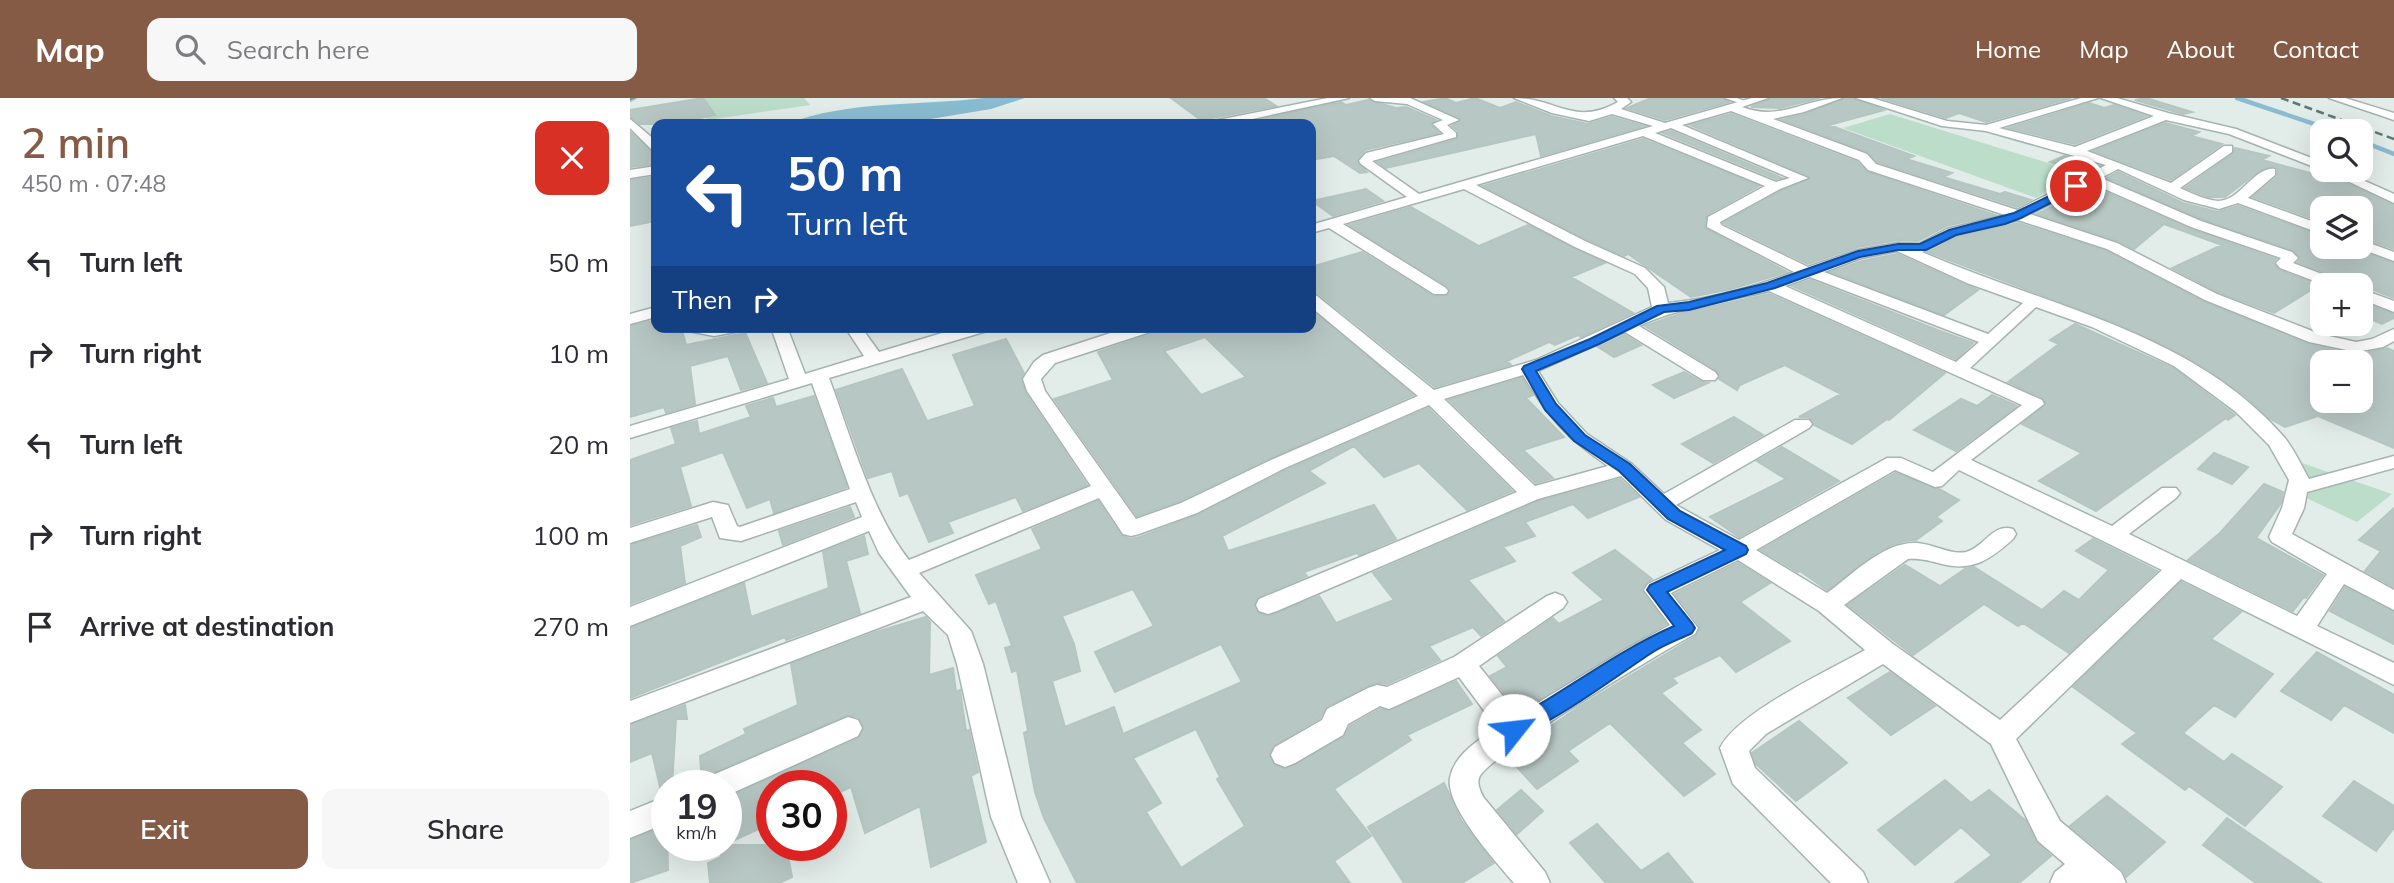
<!DOCTYPE html>
<html lang="en">
<head>
<meta charset="utf-8">
<style>
  :root { --surface:#fff; --page:#f7f7f7; --text:#2b2b33; --muted:#7c7c81; --accent:#855b45 }
  body { margin:0; font-family:Mulish,sans-serif; background:var(--page); color:var(--text); height:100vh; display:flex; flex-direction:column; font-size:26px; white-space:nowrap }
  * { box-sizing:border-box; margin:0 }
  p { font-size:23px; color:var(--muted) }
  .icon { flex:none; width:38px; height:38px; fill:none; stroke:currentColor; stroke-width:2; stroke-linecap:round; stroke-linejoin:round }
  .map { position:relative; flex:1; overflow:hidden }
  .sheet { display:flex; flex-direction:column; background:var(--surface); width:630px }
  .sheet>* { flex:none }
  .top-card { position:absolute; left:21px; top:21px; width:665px; height:214px; border-radius:14px; box-shadow:0 7px 28px #0002; background:#1a4fa0; color:#fff; overflow:hidden }
  .controls { position:absolute; left:1680px; top:21px; display:grid; gap:14px }
  .controls a { display:grid; place-items:center; width:63px; height:63px; border-radius:14px; background:var(--surface); box-shadow:0 7px 28px #0002; font-size:35px }
  .speed { position:absolute; left:21px; top:672px; display:flex; gap:14px; font-size:35px; font-weight:700; text-align:center }
  .speed>* { display:grid; place-content:center; width:91px; height:91px; border-radius:50%; background:var(--surface); box-shadow:0 7px 28px #0002; line-height:1 }
  .speed small { font-size:18px; font-weight:400 }
  .speed .limit { border:10px solid #d22; background:#fff; color:#111 }
  .pin { position:absolute; display:grid; place-items:center; width:60px; height:60px; color:#fff; margin:-30px; border:4px solid #fff; border-radius:50%; box-shadow:0 2px 7px #0007 }
  .me { position:absolute; width:77px; margin:-38px; rotate:61deg; stroke-linejoin:round; filter:drop-shadow(0 0 5px #0008) }
  .turn { display:flex; align-items:center; gap:24px; height:147px; padding:0 21px; font-size:32px }
  .turn .icon { width:91px; height:91px; stroke-width:2.5 }
  .turn b { display:block; font-size:49px; line-height:60px }
  .then { display:flex; align-items:center; height:66px; padding:0 21px; background:#0003; gap:14px; font-size:26px }
  .round { display:grid; place-items:center; flex:none; width:74px; height:74px; border-radius:14px; background:var(--page) }
  .headline { display:flex; align-items:center; justify-content:space-between; height:119px; padding:0 21px }
  h1 { font-size:42px; font-weight:600; line-height:52px; color:var(--accent) }
  .action { display:flex; gap:14px; margin-top:auto; padding:14px 21px }
  .action a { flex:1; height:80px; border-radius:14px; background:var(--accent); color:#fff; font-size:28px; font-weight:600; line-height:80px; text-align:center }
  .action a+a { background:var(--page); color:var(--text) }
  ul { padding:0; list-style:none }
  li { display:flex; align-items:center; gap:21px; height:91px; padding:0 21px }
  li div { flex:1 }
  li b { display:block; font-size:26px }
  li em { font-style:normal }
  header { display:flex; align-items:center; gap:42px; box-sizing:border-box; height:98px; padding:0 35px; background:var(--accent); color:#fff }
  header strong { font-size:33px }
  nav { display:flex; gap:38px; margin-inline-start:auto; font-size:24px }
  .search { width:490px; height:63px; background:var(--page); display:flex; align-items:center; gap:18px; box-sizing:border-box; padding:0 24px; border-radius:14px; color:var(--muted); font-size:26px }
  main { display:flex; flex:1; min-height:0 }
  .map>svg:first-child { display:block }
  .green { fill:#bbddc9 }
  .water { fill:#8abcd1 }
  .lines { fill:none; stroke-linecap:round; stroke-linejoin:round }
  .stream { stroke:#8abcd1; stroke-width:4.5 }
  .building { fill:#b7c7c3; stroke:#b5c6c1; stroke-width:2; fill-rule:evenodd }
  .service-casing { stroke:#a5b4b1; stroke-width:3 }
  .minor-casing { stroke:#a5b4b1; stroke-width:3 }
  .primary-casing { stroke:#c1c9c8; stroke-width:3 }
  .service { fill:#fff; fill-rule:evenodd }
  .minor { fill:#fff; fill-rule:evenodd }
  .primary { fill:#67a29b; fill-rule:evenodd }
  .rail { stroke:#5d7975; stroke-width:2.5; stroke-dasharray:8 4.5; stroke-linecap:butt }
  .route { fill:#1a73e8; stroke:#114b97; stroke-width:2 }
</style>
</head>
<body>
<header>
<strong>Map</strong>
<div class="search"><svg class="icon" aria-label="search" viewBox="0 0 24 24"><circle cx="10" cy="10" r="6"/><path d="M15 15l6 6"/></svg>Search here</div>
<nav><a>Home</a><a>Map</a><a>About</a><a>Contact</a></nav>
</header>
<main>
<section class="sheet">
<div class="headline"><div><h1>2 min</h1><p>450 m · 07:48</p></div><a class="round" style="background:#d93025;color:#fff"><svg class="icon" aria-label="close" viewBox="0 0 24 24"><path d="M6 6l12 12M18 6L6 18"/></svg></a></div>
<ul>
<li><svg class="icon" aria-label="left" viewBox="0 0 24 24"><path d="M17 20v-9H6M10 6l-5 5 5 5"/></svg><div><b>Turn left</b></div><em>50 m</em></li>
<li><svg class="icon" aria-label="right" viewBox="0 0 24 24"><path d="M7 20v-9h11M14 6l5 5-5 5"/></svg><div><b>Turn right</b></div><em>10 m</em></li>
<li><svg class="icon" aria-label="left" viewBox="0 0 24 24"><path d="M17 20v-9H6M10 6l-5 5 5 5"/></svg><div><b>Turn left</b></div><em>20 m</em></li>
<li><svg class="icon" aria-label="right" viewBox="0 0 24 24"><path d="M7 20v-9h11M14 6l5 5-5 5"/></svg><div><b>Turn right</b></div><em>100 m</em></li>
<li><svg class="icon" aria-label="arrive" viewBox="0 0 24 24"><path d="M6 21V4h12l-3 4 3 4H6"/></svg><div><b>Arrive at destination</b></div><em>270 m</em></li>
</ul>
<div class="action"><a>Exit</a><a>Share</a></div>
</section>
<div class="map">
<svg width="1764" height="785" viewBox="0 0 1764 785">
  <rect width="100%" height="100%" fill="#e2ece9"/>
  <!-- green -->
  <path class="green" d="M72 0H174L180 7 77 22Z
    M1260 16 1447 74 1406 100 1213 30Z
    M1672 365 1762 396 1727 424 1668 396Z"/>
  <!-- water -->
  <path class="water" d="M354 0H395L361 11 270 26H157C219 2 289 8 354 0Z"/>
  <g class="lines">
    <!-- stream -->
    <path class="stream" d="M1607 0 1705 33
      M1731 43 1764 56"/>
  </g>
  <!-- building -->
  <path class="building" d="M73 0 85 17 55 23 56 26H10L0 18V12Z
    M541 0H634L646 8 582 20 575 25Z
    M815 0 826 5 845 0 870 10 886 4 921 18 958 26 982 19 1014 28 911 58 906 36 756 70 748 64 828 41V33L822 28 831 21 794 4Z
    M1021 0H1092L1099 4 1035 22 997 10Z
    M1141 0H1190L1150 10 1121 9Z
    M1214 0H1223L1254 12 1199 27 1284 58 1276 61 1322 75 1313 79 1370 96 1375 94 1401 102 1387 109 1247 64 1238 54 1152 22 1175 16Z
    M1251 0H1441L1356 24 1329 15 1316 20Z
    M1516 0 1562 14 1553 16 1505 2Z
    M738 2 766 10 776 9 806 22 800 26 809 35 735 52 726 63 737 74 730 75 704 58 681 62V26H610L711 4 716 7Z
    M1459 5 1474 10 1484 7 1516 18 1445 46 1379 30Z
    M1101 16 1227 64 1237 74 1365 117 1316 128 1288 143 1268 142 1228 149 1178 166 1093 125 1151 93 1180 81 1179 78 1060 27Z
    M1535 25 1569 34 1561 38 1592 46 1541 82 1464 53Z
    M1041 33 1152 80 1146 81 1033 35Z
    M0 34 24 55 26 66 0 69Z
    M1013 41 1129 88 1077 117 1075 130 1157 174 1101 191 1061 199 998 156 994 158 956 141 853 88Z
    M1605 50 1639 58 1632 62 1714 84 1764 107V151L1731 140V110H1692V124L1623 99 1647 79 1648 71 1645 68 1629 73 1595 99H1579L1555 90 1603 56Z
    M1434 58 1469 68 1455 75 1420 64Z
    M1488 74 1553 105 1588 114 1608 108 1692 138V149H1723L1764 165V200L1731 187H1719L1714 182 1668 164 1671 160 1663 152 1572 121 1477 80Z
    M26 79V123L0 128V82Z
    M1462 88 1560 131 1646 161 1643 165 1649 172 1689 187 1644 215 1588 194 1542 170 1592 147 1534 126 1504 151 1488 143 1407 116Z
    M736 91 753 103 703 118 682 103Z
    M781 109 849 148 898 127 975 165 941 179 1003 215 951 239 948 237 925 247 919 244 877 263 881 267 805 289 689 196 681 194V169L732 154 803 198 818 197 820 192 817 188 719 127Z
    M1388 125 1476 153 1574 204 1678 246 1704 252 1727 262 1739 254 1757 250 1764 253V350L1688 318 1655 329 1637 319 1619 301 1577 271 1532 246 1485 225 1298 154 1327 139ZM1692 264H1731V303H1692Z
    M1267 156 1336 187 1348 192 1314 217 1201 174 1232 163Z
    M1180 182 1310 233 1343 245 1326 261 1162 188Z
    M1139 196 1315 275 1259 322 1257 321 1222 346 1184 327 1179 319H1169L1211 296 1155 267 1110 287 1107 292 1089 281 1091 278 1086 272 1015 228 1056 214Z
    M1731 204 1764 216V220L1752 226 1731 217Z
    M681 212 783 297 640 360 550 403 507 418 424 301 483 282 468 254 524 235 527 229H681ZM575 239 616 279 571 297 534 253Z
    M26 222V229H51L56 247 110 236 114 232 137 285 111 292 98 258 60 268 65 306 36 315 34 309 0 319V228Z
    M1445 226 1543 270 1605 317 1598 322 1596 320 1466 413 1409 383 1452 355 1392 326 1416 305 1413 300 1378 284 1429 246 1420 242Z
    M995 237 1011 247 984 259 968 249Z
    M376 241 394 275 391 282 395 294 457 387 393 413 386 399 318 424 323 435 299 444 278 395 270 398 262 373 238 380 206 292 272 271 297 323 345 308 323 257Z
    M1054 274 1072 284 1078 285 1044 300 1023 287Z
    M892 280 903 297 896 300 934 339 893 352 923 380 906 385 819 302Z
    M1362 297 1387 308 1326 353 1284 332 1331 301 1347 308Z
    M184 298 217 389 144 415 140 401 117 410 93 354 50 369 61 408 0 427V362L46 346 41 330 67 323 69 336 121 319 116 308 143 300 146 309Z
    M798 310 882 393 837 412 789 365 754 379 724 348 679 373 695 385 592 438 598 453 744 407 766 441 729 457 727 455 674 474 677 478 628 499 624 508 628 515 639 518 689 498 706 525 764 502 743 475 909 403 990 381 1009 399 958 420 943 406 895 424 905 438 873 449 885 463 838 482 874 523 851 538 843 529 799 548 810 562 757 586 746 585 737 588 696 609 690 620 643 648 639 656 643 666 656 671 714 639 720 628 750 611 760 613 826 583 842 606 777 637 781 642 704 691 741 738 704 763 720 785H447L414 720 405 694 394 635 398 633 387 572 382 574 375 550 382 548 366 503 359 506 346 477 412 451 402 431 468 403 491 437 500 441 510 439 568 417 656 372ZM503 491 524 528 465 554 485 594 591 546 612 584 493 636 484 609 435 629 422 583 450 573 444 546 432 518ZM566 631 590 679 587 681 615 728 551 770 516 714 531 705 503 660Z
    M1104 319 1133 337 1083 365 1052 346Z
    M1152 349 1209 383 1109 439 1080 419 1156 381 1127 363Z
    M1584 355 1618 369 1602 386 1568 371Z
    M1265 375 1309 391 1329 402 1306 419 1312 423 1286 442 1274 443 1249 453 1197 492 1170 473 1168 474 1131 452Z
    M1634 386 1653 394 1651 405 1626 440 1693 477 1676 500 1674 499 1663 513 1558 462 1590 435Z
    M220 409 224 419 153 447 149 433Z
    M1764 410V489L1735 473 1751 453 1729 442Z
    M67 427 71 439 50 448 55 485 0 506V447Z
    M234 438 238 456 216 463 230 515 156 542 155 539 0 600V530L114 485 121 519 199 490 193 454Z
    M1463 441 1527 473 1439 555 1393 525 1388 528 1354 506 1283 557 1218 507 1275 467 1310 488 1335 471 1344 469 1412 512 1434 493 1449 502 1479 472 1446 453Z
    M985 452 1022 481 1011 492 1036 526 889 614 860 578 877 569 868 558 923 520 929 526 974 502 943 475Z
    M1108 465 1140 485 1110 504 1160 543 1106 574 1090 557 1042 580 1047 585 1031 595 1071 632 1052 645 1085 676 1054 698 980 625 938 653 948 663 907 691 877 658 950 608 1066 538 1070 528 1045 496Z
    M1551 484 1611 514 1581 541 1643 576 1605 619 1584 607 1553 635 1594 664 1602 656 1652 689 1615 728 1559 688 1555 692 1492 646 1507 635 1443 589Z
    M1715 489 1764 514V546L1700 513Z
    M296 519 300 524 299 577 323 570 326 594 330 592 336 633 339 632 348 674 341 678 356 744 301 769 290 708 235 735 221 689 201 698V688H142V725L96 746V700L229 640 234 629 229 619 217 617 77 677 72 685 70 658 116 636 114 631 168 607 161 566 246 534Z
    M1687 554 1764 597V635L1714 607 1701 622 1651 593Z
    M1260 574 1305 608 1261 637 1218 600Z
    M55 607 57 621H46L42 688H37V696L32 697 22 655 0 664V627Z
    M1169 623 1217 665 1166 703 1126 666 1122 655Z
    M1315 682 1341 705 1359 692 1395 722 1406 744 1421 758 1389 785H1325L1362 757 1331 729 1285 767 1248 732Z
    M1724 683 1764 708V730L1746 753 1693 718Z
    M814 685 831 722 864 765 832 785H774L738 729Z
    M891 692 913 713 887 736 867 712Z
    M1477 698 1535 744 1496 779 1493 772 1440 728Z
    M1597 720 1691 785H1626L1573 747Z
    M967 726 1011 773 1038 755 1063 785H976L940 745Z
    M37 728 38 772 0 785V742Z
    M90 747H156L162 779 149 785H80L78 765 91 759Z"/>
  <g class="lines">
    <defs>
      <path id="service" d="M1095 0H1107L1119 5 1115 7Z"/>
      <path id="minor" d="M698 0H719L599 26H577L583 23Z
        M740 0H780L829 22 817 27 826 35V39L742 63 789 96 1023 28 982 16 959 23 922 15 884 0C927 0 944 29 988 4L984 0H997L1001 4 991 11 1035 25 1122 0H1138L1112 9C1151 24 1174 0 1212 0L1174 14 1143 21 1237 56 1246 66 1387 112 1476 67 1356 33 1312 28 1226 0H1242L1317 23 1356 27 1451 0H1468L1369 30 1445 49 1524 18 1471 0H1487L1538 15 1606 31 1692 64V72L1599 36 1536 22 1457 53 1541 85 1594 48H1602V54L1550 90C1561 95 1575 102 1588 103 1611 103 1624 68 1645 71V77L1618 100 1692 127V136L1608 105 1589 111 1554 102 1488 71 1471 80 1571 123 1662 154 1668 160 1663 165 1713 184 1716 187H1695L1650 170 1646 165 1651 160 1561 129 1461 85 1400 116 1487 145 1587 196 1690 236 1726 244 1742 241 1764 231V243L1753 249 1726 254 1679 244 1575 202 1477 151 1388 122 1326 137 1292 154C1414 208 1562 233 1654 339 1664 351 1671 367 1679 381L1764 358V370L1677 394 1674 410 1662 436 1764 492V512L1714 486 1687 528 1764 565V587L1551 481 1386 641 1430 723 1491 774 1496 785H1420L1425 774 1435 766 1408 743 1361 646 1253 566 1136 636 1119 653 1125 670 1233 774 1238 785H1201L1103 686 1090 650C1108 614 1198 573 1235 552L1189 513 1108 462 1041 495 1068 530 1065 536C1036 551 855 659 849 680 847 686 851 695 854 700L915 774 920 785H884C867 765 815 708 820 680 824 657 848 642 867 630L829 579 768 607 759 611 750 608 718 626 713 637 665 665 655 669 645 665 641 657 645 649 692 622 697 611 738 590 747 587 757 589 824 559 917 498 925 495 933 498 937 504 933 510 849 568 888 617 996 551 1040 527 1014 492 1018 486 1090 452 1036 422 991 378 908 401 647 513 638 516 629 513 626 507 629 501 887 394 799 307 655 370 567 415 509 436 501 438 493 436 469 400 289 475 341 533 353 566 391 719 420 785H388L361 719 327 566 318 537 293 513 0 625V603L281 499 249 455 239 433 0 528V509L232 419 226 404 111 443 90 440 82 419 0 445V430L83 404 98 407 107 428 110 429 220 391 182 285 0 340V328L159 281 141 229H157L175 276 234 258 215 229H231L249 254 332 229H359L357 233 199 280C220 336 242 416 279 462L461 388 397 293 393 281 404 264 413 257 499 229H525L523 233 425 265 411 281 415 293 506 421 551 405 641 362 788 298 681 209V196L687 198 804 292 906 262 1022 209 1018 190 1005 176 945 149 834 91 713 126 816 190 818 193 816 196H804L699 130 681 135V127L777 99 731 66 729 63 736 55 814 36 803 26 813 22 777 6 745 3ZM1101 13 1229 62 1238 72 1375 117 1317 131 1289 146 1268 145 1228 152 1178 169 1091 127 1090 124 1150 91 1178 80 1052 27ZM1041 30 1160 80 1146 84 1025 35ZM1013 38 1135 88 1078 119 1077 129 1164 174C1124 189 1081 201 1038 205L1034 189 1015 170 955 143 846 87ZM1267 153 1337 185 1393 205 1358 236 1194 174 1231 160ZM1180 179 1349 244 1326 264 1155 188ZM1139 193 1392 307 1303 374 1271 360H1257L1109 442 1046 407 1179 330 1182 326 1179 322H1165L1034 396 1002 366 957 336 928 305 908 273 995 234 1073 282H1085L1088 278 1085 274 1009 228C1047 210 1097 203 1139 193ZM1406 209 1462 229 1544 268 1606 314 1639 347 1659 382 1652 410 1639 439 1642 444 1697 476 1667 518 1499 436 1546 400 1550 395 1546 390H1532L1482 428 1341 362 1414 306 1412 302 1340 270ZM893 277C920 321 936 339 978 368L905 388 814 301ZM1265 372 1305 389 1312 388 1329 372 1532 472 1370 622 1263 546 1214 507 1278 461C1290 460 1300 463 1312 466 1342 474 1361 461 1383 441L1386 436 1383 431C1362 425 1355 449 1336 454 1320 457 1303 446 1287 445 1254 443 1222 477 1197 495L1126 452Z
        M1699 0H1715L1764 15V22Z
        M0 21 26 43V52H22L0 30Z
        M26 68V76L0 80V72Z
        M1694 72H1710L1764 96V105Z
        M1731 142 1764 154V163L1726 149H1731Z
        M1731 191 1764 203V214L1731 201Z
        M26 209V219L0 226V216Z
        M56 229H112L110 233 84 238 58 233Z
        M218 619 228 622 232 630 228 638 96 698V688H74L78 679Z
        M37 698V725L0 740V713Z"/>
      <path id="primary" d="M0 0H6L0 3Z"/>
    </defs>
    <!-- service casing -->
    <use href="#service" class="service-casing"/>
    <!-- minor casing -->
    <use href="#minor" class="minor-casing"/>
    <!-- primary casing -->
    <use href="#primary" class="primary-casing"/>
    <!-- service -->
    <use href="#service" class="service"/>
    <!-- minor -->
    <use href="#minor" class="minor"/>
    <!-- primary -->
    <use href="#primary" class="primary"/>
    <!-- rail -->
    <path class="rail" d="M1651 0 1764 41"/>
  </g>
  <!-- route -->
  <path class="route" d="M1446 85 1451 88 1450 90 1391 120 1375 126 1326 137 1296 152H1268L1230 159 1145 190 1059 212 1034 214 969 246 906 273 926 306 955 337 1000 366 1050 413 1116 448 1118 452 1116 456 1037 494 1062 525 1065 530 1062 535C1050 541 1035 546 1023 554 999 569 898 645 876 638L873 632 876 626C933 595 985 554 1044 528L1017 492 1020 487 1095 452 1038 421 989 373 944 343 915 312 892 271 894 268 960 241 1027 208 1059 204 1137 185 1228 153 1268 146H1290L1319 132 1384 115Z"/>
</svg>
<div class="controls">
<a><svg class="icon" aria-label="search" viewBox="0 0 24 24"><circle cx="10" cy="10" r="6"/><path d="M15 15l6 6"/></svg></a>
<a><svg class="icon" aria-label="layers" viewBox="0 0 24 24"><path d="M12 4l9 5-9 5-9-5zM3 14l9 5 9-5"/></svg></a>
<a>+</a>
<a>−</a>
</div>
<div class="speed"><div>19<small>km/h</small></div><div class="limit">30</div></div>
<div class="pin" style="left:1446px;top:88px;background:#d93025"><svg class="icon" aria-label="arrive" viewBox="0 0 24 24"><path d="M6 21V4h12l-3 4 3 4H6"/></svg></div>
<svg class="me" style="left:884px;top:632px" viewBox="-20 -20 40 40"><circle r="19" fill="#fff"/><path d="M0-13L10 11 0 6-10 11z" fill="#1a73e8"/></svg>
<div class="top-card">
<div class="turn"><svg class="icon" aria-label="left" viewBox="0 0 24 24"><path d="M17 20v-9H6M10 6l-5 5 5 5"/></svg><div><b>50 m</b>Turn left</div></div>
<div class="then">Then<svg class="icon" aria-label="right" viewBox="0 0 24 24"><path d="M7 20v-9h11M14 6l5 5-5 5"/></svg></div>
</div>
</div>
</main>
</body>
</html>
